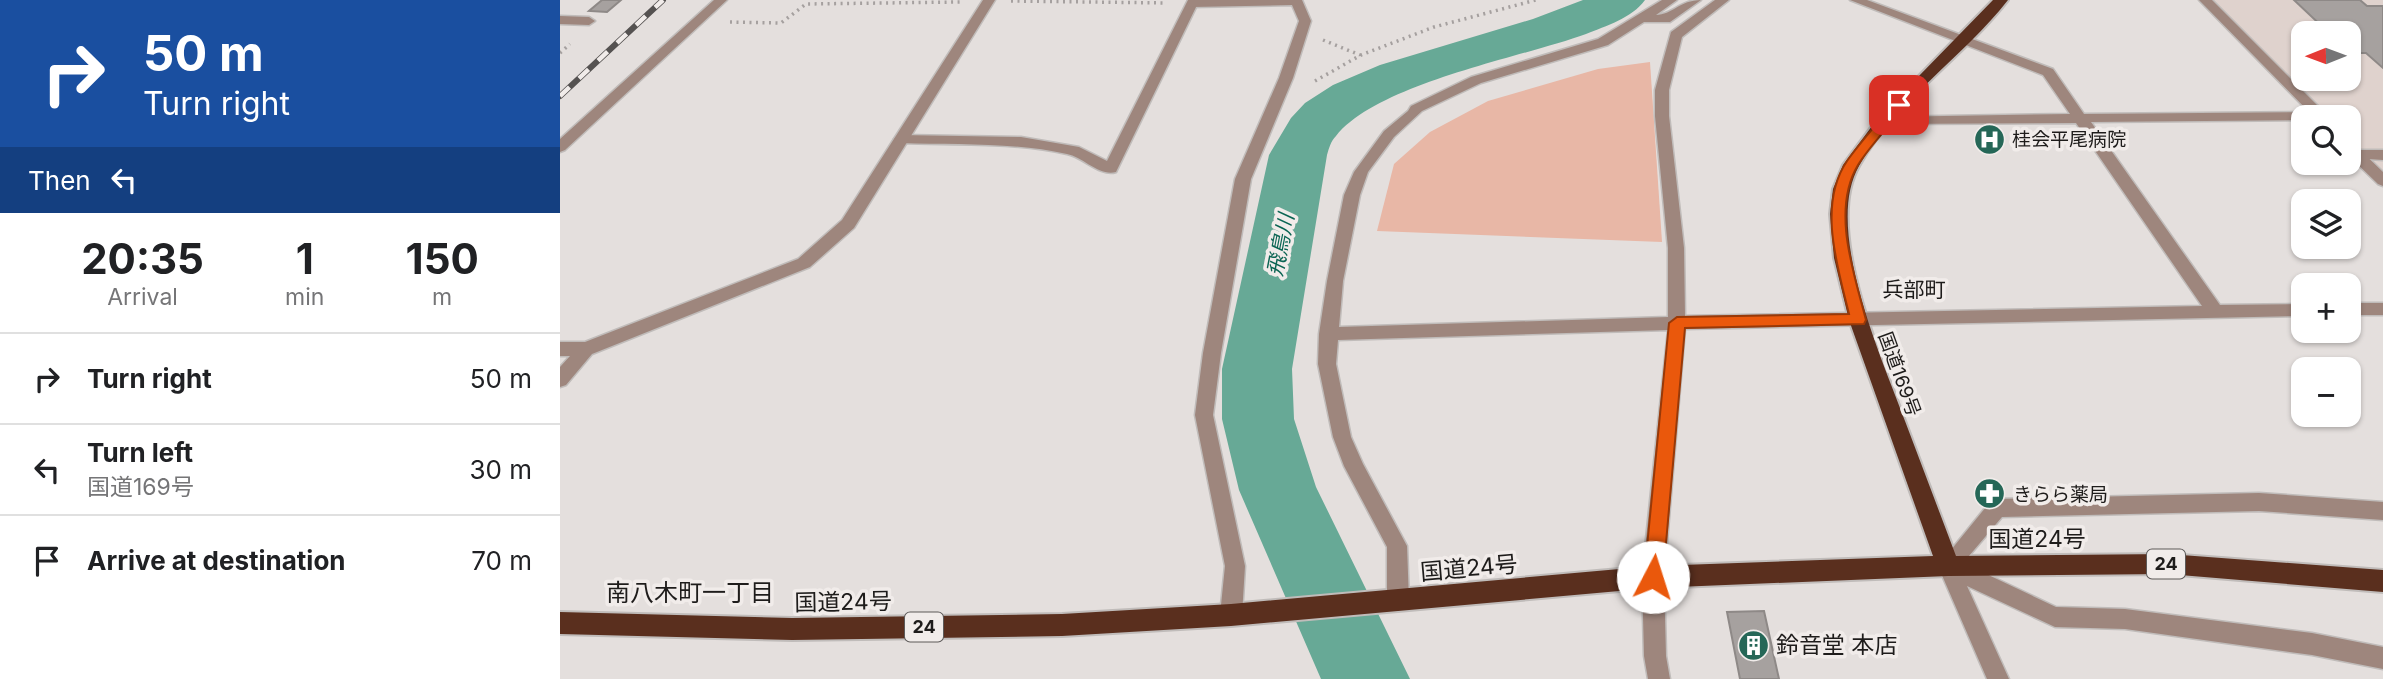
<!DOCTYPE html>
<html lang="en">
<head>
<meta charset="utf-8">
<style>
  :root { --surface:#fff; --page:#f2f2f2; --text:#202124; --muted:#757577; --line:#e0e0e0 }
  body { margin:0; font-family:Inter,"Noto Sans JP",sans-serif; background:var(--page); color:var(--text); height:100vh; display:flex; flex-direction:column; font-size:26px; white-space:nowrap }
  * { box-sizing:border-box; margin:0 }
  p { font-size:23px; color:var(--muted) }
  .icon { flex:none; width:38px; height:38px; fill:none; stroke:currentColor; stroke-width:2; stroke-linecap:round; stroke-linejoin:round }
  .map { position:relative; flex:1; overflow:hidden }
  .sheet { display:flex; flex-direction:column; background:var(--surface); width:560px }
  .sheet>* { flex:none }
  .guide { background:#1a4fa0; color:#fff; overflow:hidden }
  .needle { width:46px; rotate:269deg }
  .controls { position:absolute; left:1731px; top:21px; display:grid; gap:14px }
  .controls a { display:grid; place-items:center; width:70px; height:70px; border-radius:14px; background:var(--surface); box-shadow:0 2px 5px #0004; font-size:35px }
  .pin { position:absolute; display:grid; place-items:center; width:60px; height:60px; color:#fff; margin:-30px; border-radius:14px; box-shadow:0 4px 10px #0006 }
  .me { position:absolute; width:77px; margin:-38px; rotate:5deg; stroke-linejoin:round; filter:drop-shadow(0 0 5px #0008) }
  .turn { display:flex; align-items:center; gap:24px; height:147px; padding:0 28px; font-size:32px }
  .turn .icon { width:91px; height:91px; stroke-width:2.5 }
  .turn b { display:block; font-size:49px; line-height:60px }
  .then { display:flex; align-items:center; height:66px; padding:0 28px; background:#0003; gap:14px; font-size:26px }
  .eta { display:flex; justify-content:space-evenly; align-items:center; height:119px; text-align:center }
  .eta b { font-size:42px; font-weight:700; line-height:49px }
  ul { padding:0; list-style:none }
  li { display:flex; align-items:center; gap:21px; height:91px; padding:0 28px; border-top:2px solid var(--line) }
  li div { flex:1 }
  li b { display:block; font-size:26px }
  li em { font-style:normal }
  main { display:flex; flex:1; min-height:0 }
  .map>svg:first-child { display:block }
  .built { fill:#dfd2cd; fill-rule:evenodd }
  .green { fill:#e8b7a6 }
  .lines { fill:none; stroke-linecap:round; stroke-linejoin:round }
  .river { fill:#67a996; fill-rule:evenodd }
  .building { fill:#a6a19f; stroke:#8e8987; stroke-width:2 }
  .service-casing { stroke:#c0bcba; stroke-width:3 }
  .minor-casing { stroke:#c0bcba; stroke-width:3 }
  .tertiary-casing { stroke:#c0bcba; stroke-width:3 }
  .trunk-casing { stroke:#c0bcba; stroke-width:4 }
  .path { stroke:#a5a09f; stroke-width:3.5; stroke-dasharray:2 4.5; stroke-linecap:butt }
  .service { fill:#9e867d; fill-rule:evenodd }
  .minor { fill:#9e867d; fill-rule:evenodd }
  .tertiary { fill:#9e867d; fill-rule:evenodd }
  .trunk { fill:#5a2f1e; fill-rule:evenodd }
  .rail-casing { stroke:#555251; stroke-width:6 }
  .rail { stroke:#f1ecea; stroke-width:4.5; stroke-dasharray:13; stroke-linecap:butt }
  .route { fill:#ea580c; stroke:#983908; stroke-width:2 }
  .labels { text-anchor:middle; stroke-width:7; stroke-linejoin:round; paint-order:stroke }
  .shield { fill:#f1ecea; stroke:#5d5a59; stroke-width:2 }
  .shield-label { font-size:18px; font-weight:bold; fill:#1e1c1b }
  .poi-label { font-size:19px; fill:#1e1c1b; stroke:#f1ecea; text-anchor:start }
  .street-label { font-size:19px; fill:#1e1c1b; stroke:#f1ecea }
  .water-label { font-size:21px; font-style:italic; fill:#0b6553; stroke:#f1ecea }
  .neighbourhood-label { font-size:21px; fill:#1e1c1b; stroke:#f1ecea }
  .near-street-label { font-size:23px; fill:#1e1c1b; stroke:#f1ecea }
  .near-poi-label { font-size:23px; fill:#1e1c1b; stroke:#f1ecea; text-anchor:start }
  .near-neighbourhood-label { font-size:24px; fill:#1e1c1b; stroke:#f1ecea }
</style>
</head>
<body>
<main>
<section class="sheet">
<div class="guide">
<div class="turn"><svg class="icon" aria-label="right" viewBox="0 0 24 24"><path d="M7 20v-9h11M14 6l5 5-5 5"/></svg><div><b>50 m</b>Turn right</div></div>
<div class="then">Then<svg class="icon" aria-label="left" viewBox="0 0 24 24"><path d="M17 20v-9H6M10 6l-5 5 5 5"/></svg></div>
</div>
<div class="eta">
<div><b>20:35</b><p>Arrival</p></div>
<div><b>1</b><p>min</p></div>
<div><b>150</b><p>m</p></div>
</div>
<ul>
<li><svg class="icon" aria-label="right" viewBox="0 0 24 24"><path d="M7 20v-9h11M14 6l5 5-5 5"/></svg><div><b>Turn right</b></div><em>50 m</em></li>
<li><svg class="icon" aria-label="left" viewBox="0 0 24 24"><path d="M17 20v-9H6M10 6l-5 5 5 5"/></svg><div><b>Turn left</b><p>国道169号</p></div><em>30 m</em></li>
<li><svg class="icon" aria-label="arrive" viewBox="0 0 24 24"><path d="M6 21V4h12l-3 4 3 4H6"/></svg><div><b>Arrive at destination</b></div><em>70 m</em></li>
</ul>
</section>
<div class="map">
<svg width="1823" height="679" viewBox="0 0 1823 679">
  <rect width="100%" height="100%" fill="#e4dfdd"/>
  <!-- built -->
  <path class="built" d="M1646 0H1823V181L1789 146 1788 117H1762ZM1743 33H1788V79H1743Z"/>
  <!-- green -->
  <path class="green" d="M1090 62 1102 242 817 231 834 164 870 132 928 101 1038 69Z"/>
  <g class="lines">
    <!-- river -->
    <path class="river" d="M1023 0H1085C1072 18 1046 26 1026 34 960 58 819 83 776 136 771 141 769 148 767 155L732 369 734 419 756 487 850 679H761L679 490 662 419V369L709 155 731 118 745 103 773 85 820 65 973 19Z"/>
  </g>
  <!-- building -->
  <path class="building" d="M42 0H61L47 12 29 11Z
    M1734 0H1800L1807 6H1823V68L1806 53H1790L1788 33H1769Z
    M1204 611 1219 679H1180L1167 612Z"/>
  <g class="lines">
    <defs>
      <path id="service" d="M628 0H636L638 3 556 172C540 177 523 157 507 154 453 142 396 145 341 143L334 139 341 135 461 137 519 147 547 161Z
        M1798 150H1823V160L1793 158 1791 155 1793 152Z"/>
      <path id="minor" d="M154 0H167L5 150 0 152V139Z
        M423 0H435L294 228 250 267 32 354 6 385 0 387V367L10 356H0V342H25L238 259 282 220Z
        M628 0H742L751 21 733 78 691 179 661 353 653 415 685 566 682 615 679 622 671 625 663 622 660 615 665 566 635 415 643 353 675 179 719 78 739 21 732 5 632 7 628 6Z
        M1102 0H1117L1096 15C1112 15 1120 0 1141 0L1110 22H1084L1048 45 921 83 862 111 834 137 808 172 800 195 783 281 779 327 1108 317V248L1095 116V90L1111 32 1155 0H1169L1122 37 1109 90V116L1124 248 1125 316 1642 306 1516 123 1319 124V118L1324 117 1510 114 1483 75 1290 0H1307L1493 69 1524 114 1765 112V117H1743V120L1531 122 1660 305 1743 304V316L1125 329 1104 577 1106 656 1110 679H1088L1084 656 1082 577 1108 330 778 340 776 364 791 437 803 464 847 546 849 601 846 608 838 611 830 608 827 601V547L784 466 773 437 758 364 759 334 767 281 784 195 794 172 824 131 848 111 851 106 911 77 1038 39Z
        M0 16 29 17 35 21 29 25 0 24Z
        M1788 303H1823V315H1788Z
        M1699 493 1823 502V520L1699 511 1442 517 1403 563 1496 607 1565 609 1752 633 1823 647V669L1752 655 1565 629 1495 627 1407 586 1449 679H1427L1378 566 1430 502 1437 499Z"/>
      <path id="tertiary" d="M1639 0H1652L1769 117H1754Z
        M1788 142 1793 143 1823 172V186L1818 184 1788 155Z"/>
      <path id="trunk" d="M1433 0H1448C1403 58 1335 101 1299 166 1263 229 1322 358 1345 421 1362 466 1379 511 1396 556L1608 554 1823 570V592L1608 574 1388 576 1093 588 671 626 502 636 232 640 0 634V612L232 618 502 614 671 604 1093 566 1373 556 1289 320 1274 258 1270 214 1273 189 1283 165 1318 118Z"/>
    </defs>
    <!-- service casing -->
    <use href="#service" class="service-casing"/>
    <!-- minor casing -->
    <use href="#minor" class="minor-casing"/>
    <!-- tertiary casing -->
    <use href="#tertiary" class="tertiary-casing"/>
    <!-- trunk casing -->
    <use href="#trunk" class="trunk-casing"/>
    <!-- path -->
    <path class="path" d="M451 1 607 3
      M170 22 221 23 246 4 400 2
      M763 40 800 55
      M0 53 10 44
      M755 81 801 55 874 27 976 0"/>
    <!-- service -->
    <use href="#service" class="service"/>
    <!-- minor -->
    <use href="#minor" class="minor"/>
    <!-- tertiary -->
    <use href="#tertiary" class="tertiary"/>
    <!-- trunk -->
    <use href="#trunk" class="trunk"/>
    <defs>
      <path id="rail" d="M0 96 103 0"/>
    </defs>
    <!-- rail casing -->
    <use href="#rail" class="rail-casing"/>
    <!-- rail -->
    <use href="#rail" class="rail"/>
  </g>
  <!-- route -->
  <path class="route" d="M1339 101 1345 105C1331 125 1311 144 1298 165 1271 210 1294 273 1306 320L1304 324 1125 328 1103 577 1100 584 1093 586 1086 584 1084 577 1109 323 1117 317 1289 314C1278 268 1257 205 1287 161 1301 141 1319 122 1335 102Z"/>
  <!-- icons -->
  <defs>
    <symbol id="hospital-disc" viewBox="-11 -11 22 22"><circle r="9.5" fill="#256757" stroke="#f1ecea"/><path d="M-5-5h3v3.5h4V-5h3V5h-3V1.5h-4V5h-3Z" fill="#fff"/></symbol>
    <symbol id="pharmacy-disc" viewBox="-11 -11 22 22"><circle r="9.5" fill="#256757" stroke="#f1ecea"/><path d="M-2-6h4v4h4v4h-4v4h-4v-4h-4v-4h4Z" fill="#fff"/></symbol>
    <symbol id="building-disc" viewBox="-11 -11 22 22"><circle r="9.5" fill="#256757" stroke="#f1ecea"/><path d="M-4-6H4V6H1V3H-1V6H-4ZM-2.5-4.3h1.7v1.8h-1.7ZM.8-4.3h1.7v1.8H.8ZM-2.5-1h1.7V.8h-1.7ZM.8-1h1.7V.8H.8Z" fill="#fff"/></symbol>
  </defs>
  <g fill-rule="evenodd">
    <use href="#hospital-disc" x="1412" y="122" width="35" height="35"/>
    <use href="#pharmacy-disc" x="1412" y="476" width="35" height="35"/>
    <use href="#building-disc" x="1176" y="628" width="35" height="35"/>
  </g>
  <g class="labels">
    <!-- shield labels -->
    <g class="shield">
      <rect x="1587" y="549.5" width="38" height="29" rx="5"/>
      <rect x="345" y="612.5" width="38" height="29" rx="5"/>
    </g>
    <g class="shield-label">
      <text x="1606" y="570">24</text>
      <text x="364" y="633">24</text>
    </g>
    <!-- poi labels -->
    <g class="poi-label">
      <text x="1452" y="146">桂会平尾病院</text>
      <text x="1453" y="501">きらら薬局</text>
    </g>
    <!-- street labels -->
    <g class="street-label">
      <text transform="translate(1340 374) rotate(70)" y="7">国道169号</text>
    </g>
    <!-- water labels -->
    <g class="water-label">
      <text transform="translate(721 245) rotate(-79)" y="7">飛鳥川</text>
    </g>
    <!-- neighbourhood labels -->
    <g class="neighbourhood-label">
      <text x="1354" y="297">兵部町</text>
    </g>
    <!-- near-street labels -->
    <g class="near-street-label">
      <text x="1477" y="547">国道24号</text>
      <text transform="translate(909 568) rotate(-5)" y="8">国道24号</text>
      <text transform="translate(283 602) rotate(-1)" y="8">国道24号</text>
    </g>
    <!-- near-poi labels -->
    <g class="near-poi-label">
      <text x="1216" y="653">鈴音堂 本店</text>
    </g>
    <!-- near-neighbourhood labels -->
    <g class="near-neighbourhood-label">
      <text x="130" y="601">南八木町一丁目</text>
    </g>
  </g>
</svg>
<div class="controls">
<a><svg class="needle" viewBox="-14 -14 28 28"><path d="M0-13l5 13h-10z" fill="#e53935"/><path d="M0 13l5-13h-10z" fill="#757577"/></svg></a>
<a><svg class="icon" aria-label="search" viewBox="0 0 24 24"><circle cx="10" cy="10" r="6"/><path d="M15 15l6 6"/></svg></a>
<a><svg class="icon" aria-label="layers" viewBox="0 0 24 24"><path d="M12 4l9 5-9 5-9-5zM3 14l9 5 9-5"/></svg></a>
<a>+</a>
<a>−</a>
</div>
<div class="pin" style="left:1339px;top:105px;background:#d93025"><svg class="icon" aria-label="arrive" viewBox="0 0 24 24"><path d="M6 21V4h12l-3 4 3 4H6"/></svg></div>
<svg class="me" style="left:1093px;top:577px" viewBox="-20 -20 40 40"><circle r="19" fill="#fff"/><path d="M0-13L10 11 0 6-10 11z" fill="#ea580c"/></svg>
</div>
</main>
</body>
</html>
